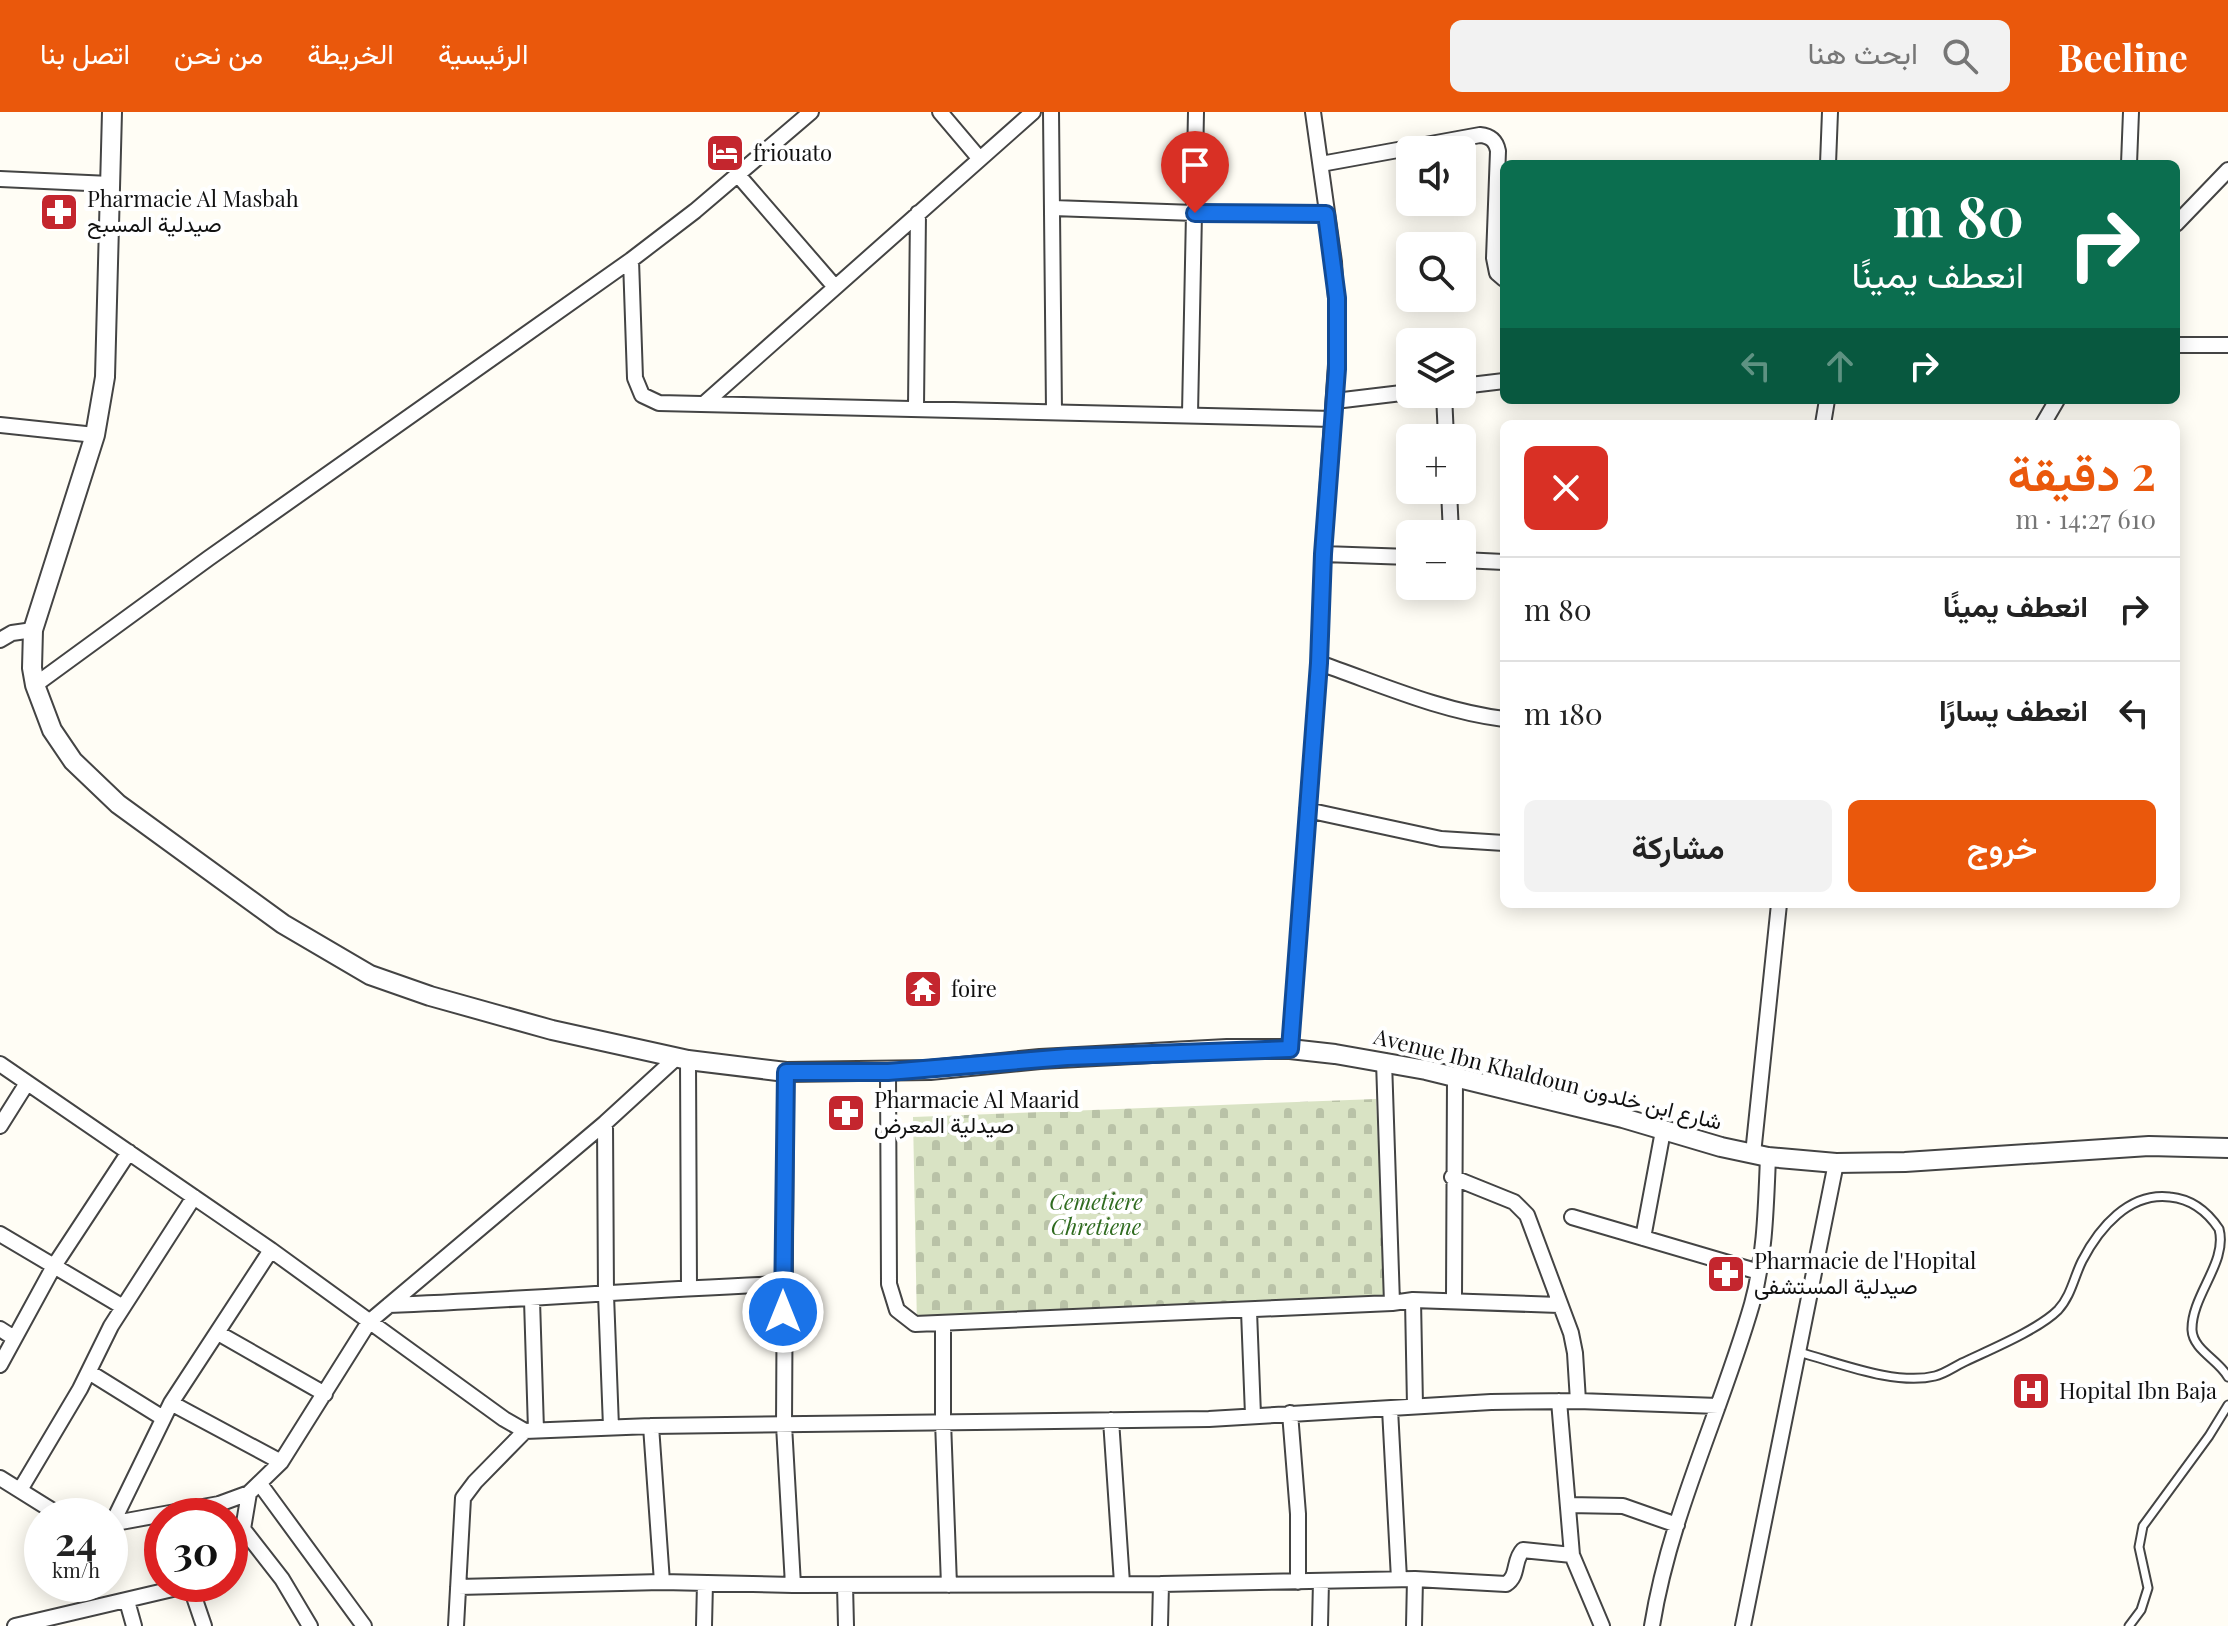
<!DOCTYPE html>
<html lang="ar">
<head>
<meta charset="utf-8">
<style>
  :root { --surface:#fff; --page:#f2f2f2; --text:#222; --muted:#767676; --line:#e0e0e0; --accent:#ea580c }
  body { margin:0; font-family:"Playfair Display",Vazirmatn,serif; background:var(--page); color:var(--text); direction:rtl; height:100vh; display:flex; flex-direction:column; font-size:30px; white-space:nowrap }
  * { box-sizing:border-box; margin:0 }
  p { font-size:26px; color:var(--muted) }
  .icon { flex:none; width:44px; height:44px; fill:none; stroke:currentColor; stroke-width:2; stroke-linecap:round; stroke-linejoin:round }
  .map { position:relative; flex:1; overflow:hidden; direction:ltr }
  .sheet { position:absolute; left:1500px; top:308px; width:680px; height:488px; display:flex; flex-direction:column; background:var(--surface); border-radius:12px; box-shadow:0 4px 20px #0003; direction:rtl }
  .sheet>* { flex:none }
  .guide { position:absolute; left:1500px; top:48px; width:680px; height:244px; border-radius:12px; box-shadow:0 4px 20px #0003; direction:rtl; background:#0b6e4f; color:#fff; overflow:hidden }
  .tools { position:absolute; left:1396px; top:24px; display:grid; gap:16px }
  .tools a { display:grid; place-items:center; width:80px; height:80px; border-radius:12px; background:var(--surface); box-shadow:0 4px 20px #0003; font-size:40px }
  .speed { position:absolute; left:24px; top:1386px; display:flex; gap:16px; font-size:40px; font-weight:700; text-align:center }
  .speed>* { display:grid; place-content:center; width:104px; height:104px; border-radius:50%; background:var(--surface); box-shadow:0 4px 20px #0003; line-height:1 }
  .speed small { font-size:20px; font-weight:400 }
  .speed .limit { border:12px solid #d22; background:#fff; color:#111 }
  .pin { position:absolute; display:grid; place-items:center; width:68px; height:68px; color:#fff; margin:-82px -34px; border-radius:50% 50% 50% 0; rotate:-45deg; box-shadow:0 0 8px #0007 }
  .pin .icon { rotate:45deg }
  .me { position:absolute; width:88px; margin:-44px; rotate:0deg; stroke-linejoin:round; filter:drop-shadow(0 0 6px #0008) }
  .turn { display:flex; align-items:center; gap:28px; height:168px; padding:0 24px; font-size:36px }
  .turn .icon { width:104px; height:104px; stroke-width:2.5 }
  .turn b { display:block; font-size:56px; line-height:68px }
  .lanes { display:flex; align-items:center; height:76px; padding:0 24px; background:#0003; justify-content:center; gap:40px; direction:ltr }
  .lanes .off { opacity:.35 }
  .round { display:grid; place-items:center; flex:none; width:84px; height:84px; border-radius:12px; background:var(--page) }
  .head { display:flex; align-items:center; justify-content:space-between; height:136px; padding:0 24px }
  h1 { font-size:48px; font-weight:600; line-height:60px; color:var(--accent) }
  .primary-button { display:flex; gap:16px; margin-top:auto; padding:16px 24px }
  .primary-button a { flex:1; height:92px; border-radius:12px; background:var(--accent); color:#fff; font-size:32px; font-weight:600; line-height:92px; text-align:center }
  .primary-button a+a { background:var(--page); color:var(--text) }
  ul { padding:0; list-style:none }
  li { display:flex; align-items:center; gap:24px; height:104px; padding:0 24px; border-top:2px solid var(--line) }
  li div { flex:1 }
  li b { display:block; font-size:30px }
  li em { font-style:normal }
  header { display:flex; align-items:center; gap:48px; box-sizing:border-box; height:112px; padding:0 40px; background:var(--accent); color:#fff }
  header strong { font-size:38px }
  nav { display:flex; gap:44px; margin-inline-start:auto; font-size:28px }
  .search { width:560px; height:72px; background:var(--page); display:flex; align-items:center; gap:20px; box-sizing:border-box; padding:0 28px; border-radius:12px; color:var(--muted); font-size:30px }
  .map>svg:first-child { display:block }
  .cemetery { fill:url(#cemetery-stones) }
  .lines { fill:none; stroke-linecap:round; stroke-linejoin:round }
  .service-casing { stroke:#444; stroke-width:11 }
  .minor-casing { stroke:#444; stroke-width:18 }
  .tertiary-casing { stroke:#444; stroke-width:22 }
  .service { stroke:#fff; stroke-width:7 }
  .minor { stroke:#fff; stroke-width:14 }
  .tertiary { stroke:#fff; stroke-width:18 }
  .route-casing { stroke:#114b97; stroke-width:20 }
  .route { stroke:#1a73e8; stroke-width:14 }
  .labels { text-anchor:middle; stroke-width:8; stroke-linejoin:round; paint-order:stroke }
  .poi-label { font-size:22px; fill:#111; stroke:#fff; text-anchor:start }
  .street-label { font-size:22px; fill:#111; stroke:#fff }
  .park-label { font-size:22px; font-style:italic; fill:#2f6b1f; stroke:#fff }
</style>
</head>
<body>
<header>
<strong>Beeline</strong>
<div class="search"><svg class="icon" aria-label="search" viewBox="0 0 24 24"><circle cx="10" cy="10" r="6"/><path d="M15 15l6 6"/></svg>ابحث هنا</div>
<nav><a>الرئيسية</a><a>الخريطة</a><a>من نحن</a><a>اتصل بنا</a></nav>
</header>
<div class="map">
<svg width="2228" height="1514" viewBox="0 0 2228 1514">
  <defs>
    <pattern id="cemetery-stones" width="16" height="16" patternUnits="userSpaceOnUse" patternTransform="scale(2)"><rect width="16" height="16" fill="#d9e3c4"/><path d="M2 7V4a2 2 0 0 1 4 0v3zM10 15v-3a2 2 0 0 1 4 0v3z" fill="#b9c2a7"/></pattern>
  </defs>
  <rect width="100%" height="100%" fill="#fffdf5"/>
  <!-- cemetery -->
  <path class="cemetery" d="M1376 987 1386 1196 917 1215 913 1005Z"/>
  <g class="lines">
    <defs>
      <path id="service" d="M1798 1240C1837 1250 1895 1274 1935 1264 1944 1262 1954 1255 1962 1251 1989 1238 2038 1218 2058 1198 2071 1184 2074 1165 2082 1149 2099 1116 2129 1080 2170 1085 2191 1087 2207 1099 2219 1117 2228 1150 2191 1184 2192 1218 2193 1238 2219 1248 2228 1265
        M2129 1514 2141 1498 2148 1476 2139 1435 2143 1414 2209 1324 2228 1293"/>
      <path id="minor" d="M940 0 979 46
        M1051 0 1054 299
        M1321 52 1480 23C1491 24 1496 29 1498 39L1494 146 1497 161 1504 167
        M1828 52 1830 0
        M2129 52 2131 0
        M738 63 835 175
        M0 67 110 72
        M1053 96 1195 101 1326 102
        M2176 112 2228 58
        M631 148 635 266 642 283 659 291 1333 307
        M2176 233H2228
        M1462 274 1504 269
        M1444 282 1446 326
        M1335 289 1410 280
        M706 290 1033 0
        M916 295 918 101
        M1190 302 1196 0
        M1823 312 1827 288
        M2043 312 2057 288
        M0 313 95 323
        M1449 378 1451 422
        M1323 442 1410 445
        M1462 448 1504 450
        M0 528 12 521 33 518
        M1319 551C1380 572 1440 599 1504 607
        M35 573 209 446 631 148 695 99 811 0
        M1307 698 1441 727 1504 731
        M1290 937 1319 551 1323 442 1338 223 1334 150 1313 0
        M688 948 689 1176
        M1384 949 1392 1191
        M0 952 271 1138 504 1307 525 1319 651 1314 1209 1307 1491 1290 1578 1289 1718 1294
        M786 960 784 1313 793 1473
        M888 960 889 1172 897 1198 915 1212 1392 1191 1413 1188 1559 1193
        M605 1011 606 1183 611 1315
        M0 1014 27 971
        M1753 1042 1779 792
        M1452 1065 1514 1090 1527 1103 1571 1221 1575 1241 1578 1289
        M1572 1105 1759 1160
        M0 1122 123 1195
        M1643 1126 1663 1019
        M1454 1187 1455 966
        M532 1188 536 1318
        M1413 1188 1415 1294
        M389 1193C521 1188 652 1177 783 1172
        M1249 1199 1253 1303
        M943 1211V1309L949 1473
        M0 1217 14 1226
        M218 1221 325 1282
        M0 1253 54 1154 129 1040
        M89 1260 163 1306
        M1559 1289 1572 1443 1602 1514
        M171 1291 281 1350
        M1390 1297 1399 1467
        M1290 1301 1298 1402V1470
        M1111 1308 1122 1471
        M651 1314 662 1470
        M0 1366 61 1404
        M260 1372 364 1514
        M20 1378 80 1277 111 1214 194 1085
        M1568 1393 1623 1394 1677 1413
        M110 1412 219 1392 249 1381
        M112 1412 171 1291 271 1138
        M243 1417 282 1467 310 1514
        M230 1445 243 1417 249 1381 281 1350 369 1210 605 1011 676 946
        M190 1473 204 1514
        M845 1473 846 1514
        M458 1475 662 1470 793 1473 1161 1472 1415 1467 1506 1472C1519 1464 1513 1448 1523 1438L1572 1443
        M127 1489 134 1514
        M15 1514 194 1472
        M456 1514 463 1386 475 1370 525 1319
        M704 1514 705 1471
        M1160 1514 1161 1472
        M1320 1514 1321 1469
        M1414 1514 1415 1467
        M1652 1514C1670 1402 1721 1300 1752 1192 1765 1145 1766 1094 1768 1045
        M1743 1514 1836 1051"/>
      <path id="tertiary" d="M112 0 105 265 95 323 33 518 32 556 35 573 52 618 73 649 118 692 283 812 370 863 430 884 552 918 688 948 786 960 930 958 1040 947 1227 937H1290L1335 942 1426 958 1623 1006 1721 1035 1768 1045 1836 1051 1905 1050 2149 1034 2228 1036"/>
    </defs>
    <!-- service casing -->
    <use href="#service" class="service-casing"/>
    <!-- minor casing -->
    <use href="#minor" class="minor-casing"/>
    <!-- tertiary casing -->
    <use href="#tertiary" class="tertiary-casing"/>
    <!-- service -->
    <use href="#service" class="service"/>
    <!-- minor -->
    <use href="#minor" class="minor"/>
    <!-- tertiary -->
    <use href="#tertiary" class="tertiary"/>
  </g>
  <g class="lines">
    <defs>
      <path id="route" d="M783 1200 786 960H888L1067 945 1290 937 1319 551 1323 442 1337 257V186L1326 102 1195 101"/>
    </defs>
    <!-- route casing -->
    <use href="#route" class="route-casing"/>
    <!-- route -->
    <use href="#route" class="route"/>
  </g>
  <!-- icons -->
  <defs>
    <symbol id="hotel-square" viewBox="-11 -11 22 22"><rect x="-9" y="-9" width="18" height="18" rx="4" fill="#c4262e" stroke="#fff"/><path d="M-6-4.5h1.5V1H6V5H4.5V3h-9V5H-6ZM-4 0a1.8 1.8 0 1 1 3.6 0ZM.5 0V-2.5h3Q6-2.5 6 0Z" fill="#fff"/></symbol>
    <symbol id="pharmacy-square" viewBox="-11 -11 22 22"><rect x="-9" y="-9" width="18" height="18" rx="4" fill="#c4262e" stroke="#fff"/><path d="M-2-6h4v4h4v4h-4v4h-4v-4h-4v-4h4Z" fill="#fff"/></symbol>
    <symbol id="temple-square" viewBox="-11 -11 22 22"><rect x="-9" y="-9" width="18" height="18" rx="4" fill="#c4262e" stroke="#fff"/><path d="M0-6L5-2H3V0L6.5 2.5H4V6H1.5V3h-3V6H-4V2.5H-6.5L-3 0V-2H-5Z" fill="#fff"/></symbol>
    <symbol id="hospital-square" viewBox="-11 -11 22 22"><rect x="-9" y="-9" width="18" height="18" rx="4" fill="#c4262e" stroke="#fff"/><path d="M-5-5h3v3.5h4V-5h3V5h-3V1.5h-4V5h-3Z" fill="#fff"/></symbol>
  </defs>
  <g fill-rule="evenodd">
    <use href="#hotel-square" x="703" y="19" width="44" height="44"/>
    <use href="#pharmacy-square" x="37" y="78" width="44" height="44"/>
    <use href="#temple-square" x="901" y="855" width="44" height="44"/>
    <use href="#pharmacy-square" x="824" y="979" width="44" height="44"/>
    <use href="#pharmacy-square" x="1704" y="1140" width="44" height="44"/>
    <use href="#hospital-square" x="2009" y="1257" width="44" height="44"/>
  </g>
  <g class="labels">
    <!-- poi labels -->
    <g class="poi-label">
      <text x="753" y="49">friouato</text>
      <text x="87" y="95">Pharmacie Al Masbah<tspan x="87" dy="25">صيدلية المسبح</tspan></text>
      <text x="951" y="885">foire</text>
      <text x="874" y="996">Pharmacie Al Maarid<tspan x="874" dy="25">صيدلية المعرض</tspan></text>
      <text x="1754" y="1157">Pharmacie de l'Hopital<tspan x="1754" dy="25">صيدلية المستشفى</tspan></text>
      <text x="2059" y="1287">Hopital Ibn Baja</text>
    </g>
    <!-- street labels -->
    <g class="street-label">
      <text transform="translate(1548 967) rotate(14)" y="8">Avenue Ibn Khaldoun شارع ابن خلدون</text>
    </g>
    <!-- park labels -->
    <g class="park-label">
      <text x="1096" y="1098">Cemetiere<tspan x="1096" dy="25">Chretiene</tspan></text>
    </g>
  </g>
</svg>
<div class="tools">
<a><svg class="icon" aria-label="sound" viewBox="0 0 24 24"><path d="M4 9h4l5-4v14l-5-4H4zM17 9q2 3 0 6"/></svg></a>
<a><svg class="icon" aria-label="search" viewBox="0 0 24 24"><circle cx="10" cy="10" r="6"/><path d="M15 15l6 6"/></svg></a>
<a><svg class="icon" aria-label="layers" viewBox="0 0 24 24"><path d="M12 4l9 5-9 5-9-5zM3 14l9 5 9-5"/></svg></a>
<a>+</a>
<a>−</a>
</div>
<div class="speed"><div>24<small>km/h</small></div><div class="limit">30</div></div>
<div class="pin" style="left:1195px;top:101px;background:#d93025"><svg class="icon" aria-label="arrive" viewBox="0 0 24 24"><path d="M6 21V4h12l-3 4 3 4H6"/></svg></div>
<svg class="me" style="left:783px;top:1200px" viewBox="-20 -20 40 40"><circle r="17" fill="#1a73e8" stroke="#fff" stroke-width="3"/><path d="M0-11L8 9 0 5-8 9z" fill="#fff"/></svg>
<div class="guide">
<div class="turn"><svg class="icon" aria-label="right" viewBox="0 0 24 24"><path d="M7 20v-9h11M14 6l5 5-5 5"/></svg><div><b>80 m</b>انعطف يمينًا</div></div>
<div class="lanes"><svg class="icon off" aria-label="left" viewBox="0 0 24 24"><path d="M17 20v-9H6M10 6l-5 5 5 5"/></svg><svg class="icon off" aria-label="ahead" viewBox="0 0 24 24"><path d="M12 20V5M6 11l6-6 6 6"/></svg><svg class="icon" aria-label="right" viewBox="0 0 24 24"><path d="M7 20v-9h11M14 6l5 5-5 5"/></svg></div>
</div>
<section class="sheet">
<div class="head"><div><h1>2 دقيقة</h1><p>610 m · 14:27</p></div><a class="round" style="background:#d93025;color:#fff"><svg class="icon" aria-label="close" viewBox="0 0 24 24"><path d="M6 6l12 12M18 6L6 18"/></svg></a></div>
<ul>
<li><svg class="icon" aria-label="right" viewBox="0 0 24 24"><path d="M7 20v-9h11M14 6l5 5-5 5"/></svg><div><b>انعطف يمينًا</b></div><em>80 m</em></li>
<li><svg class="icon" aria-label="left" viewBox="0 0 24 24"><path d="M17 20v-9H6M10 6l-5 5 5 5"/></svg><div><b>انعطف يسارًا</b></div><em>180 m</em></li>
</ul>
<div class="primary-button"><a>خروج</a><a>مشاركة</a></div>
</section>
</div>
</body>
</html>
